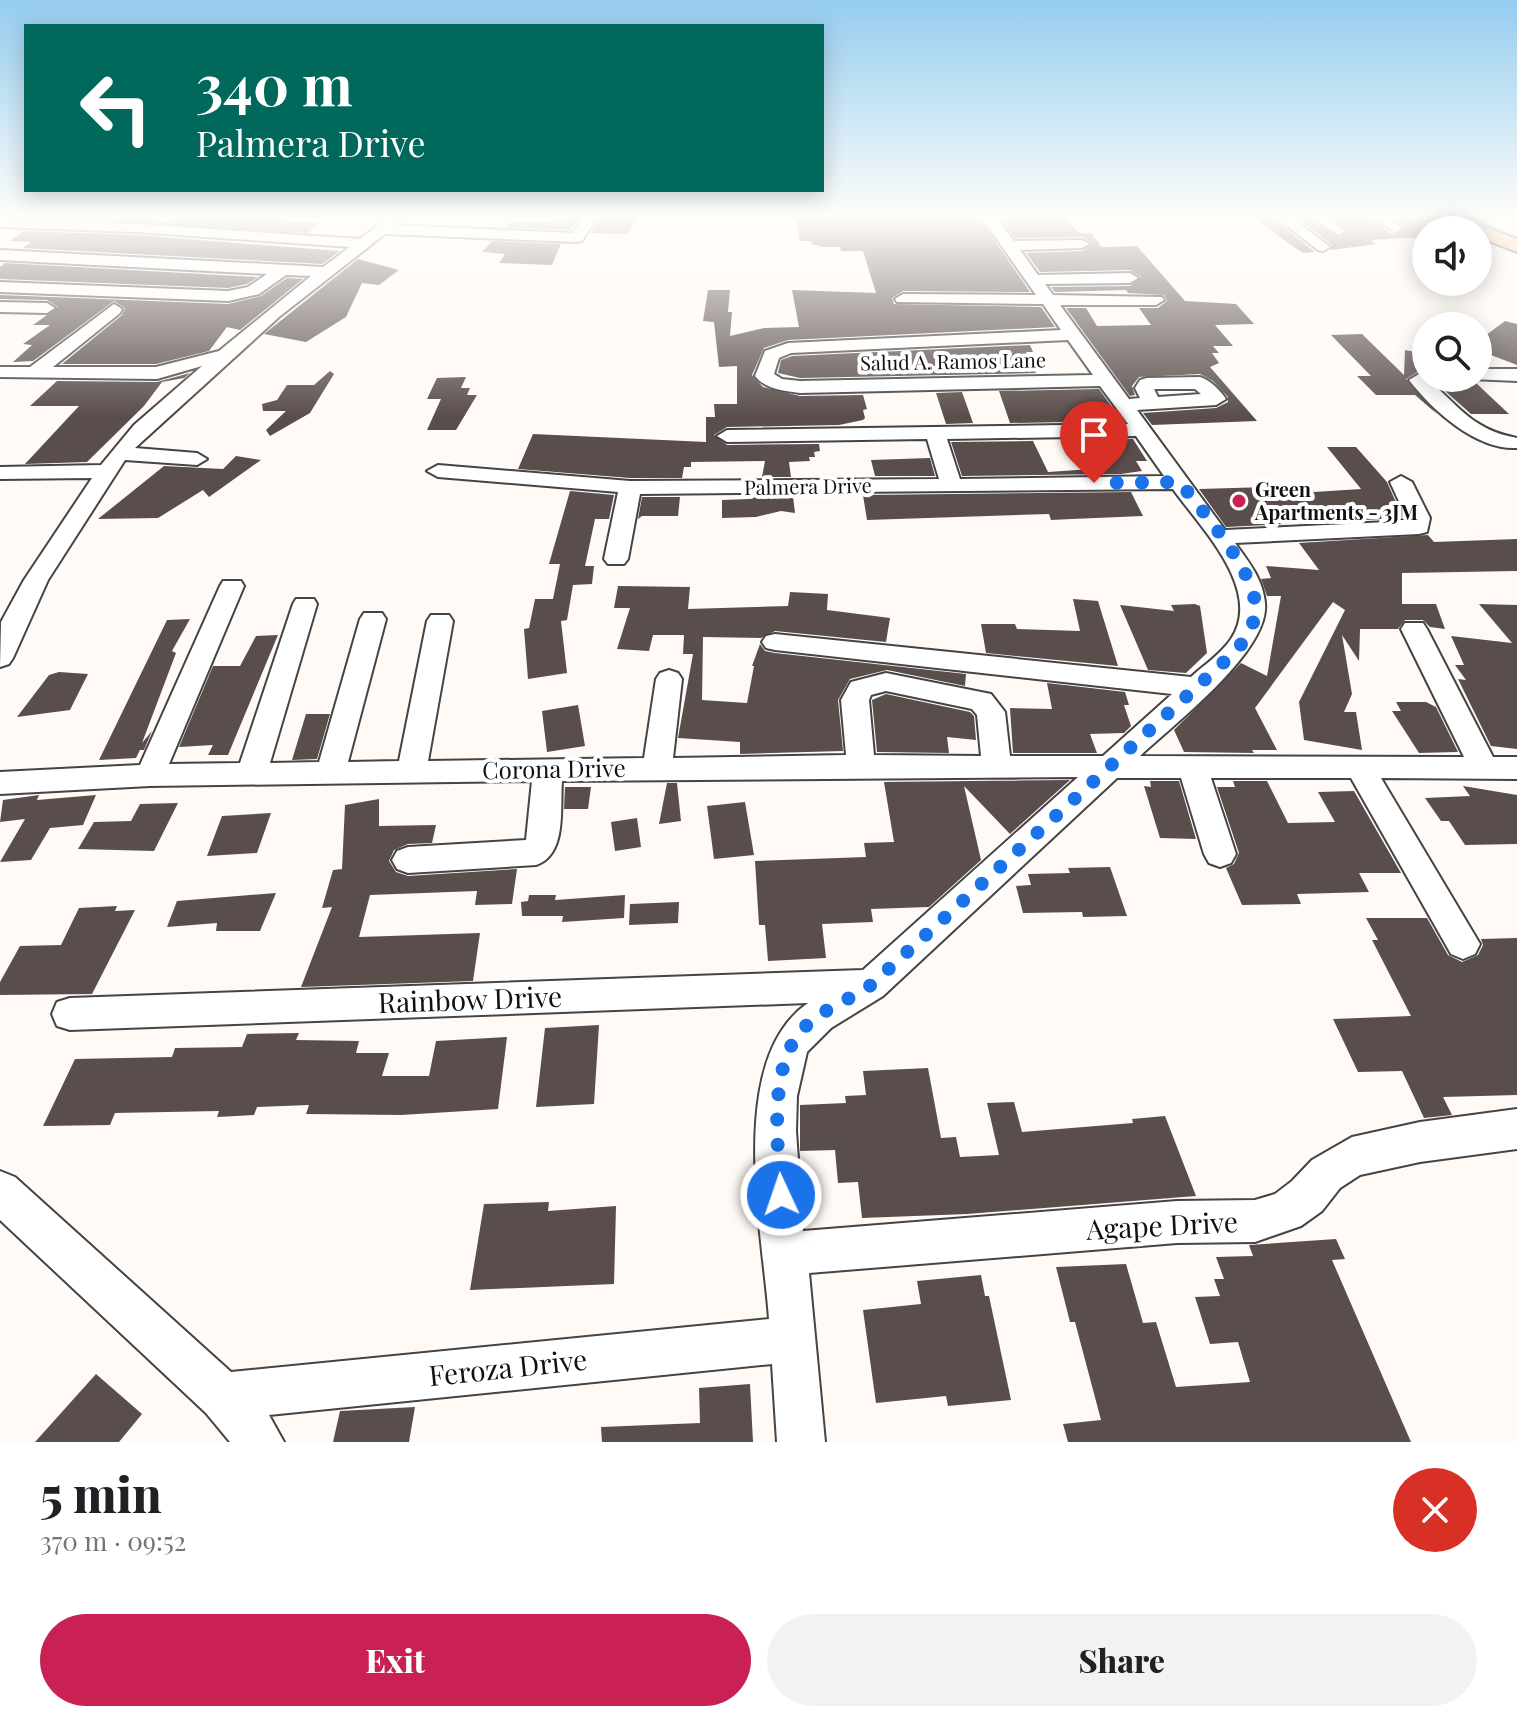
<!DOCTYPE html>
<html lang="en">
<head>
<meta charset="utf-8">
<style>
  :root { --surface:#fff; --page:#f2f2f2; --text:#202124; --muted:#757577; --accent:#c92154 }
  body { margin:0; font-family:"Playfair Display",serif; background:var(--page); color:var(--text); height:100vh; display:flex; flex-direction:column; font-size:30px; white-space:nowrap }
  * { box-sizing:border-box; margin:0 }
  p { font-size:26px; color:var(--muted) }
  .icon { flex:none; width:44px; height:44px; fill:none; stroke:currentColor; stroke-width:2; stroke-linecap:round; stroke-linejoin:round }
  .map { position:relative; height:1442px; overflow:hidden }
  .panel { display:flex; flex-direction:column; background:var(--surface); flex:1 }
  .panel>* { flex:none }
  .banner { position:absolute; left:24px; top:24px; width:800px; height:168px; border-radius:0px; box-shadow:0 4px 20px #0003; background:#00695c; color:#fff; overflow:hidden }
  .controls { position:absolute; left:1412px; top:216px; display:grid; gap:16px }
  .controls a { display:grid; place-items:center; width:80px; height:80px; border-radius:50%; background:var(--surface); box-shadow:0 4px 20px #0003; font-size:40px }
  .pin { position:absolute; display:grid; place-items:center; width:68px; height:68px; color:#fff; margin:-82px -34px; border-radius:50% 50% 50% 0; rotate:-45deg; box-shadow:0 0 8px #0007 }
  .pin .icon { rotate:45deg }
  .me { position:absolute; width:88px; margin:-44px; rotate:357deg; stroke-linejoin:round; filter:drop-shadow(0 0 6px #0008) }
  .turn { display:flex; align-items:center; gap:28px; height:168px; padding:0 40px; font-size:36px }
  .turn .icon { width:104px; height:104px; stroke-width:2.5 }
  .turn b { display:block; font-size:56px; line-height:68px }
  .round { display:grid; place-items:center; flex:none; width:84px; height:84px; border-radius:42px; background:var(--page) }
  .head { display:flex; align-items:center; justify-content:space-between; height:136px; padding:0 40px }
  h1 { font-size:48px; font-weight:800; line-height:60px }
  .action { display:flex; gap:16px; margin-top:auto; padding:16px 40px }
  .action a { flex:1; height:92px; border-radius:48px; background:var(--accent); color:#fff; font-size:32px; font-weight:800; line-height:92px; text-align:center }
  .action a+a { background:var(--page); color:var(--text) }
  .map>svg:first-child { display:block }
  .building { fill:#5a4e4c }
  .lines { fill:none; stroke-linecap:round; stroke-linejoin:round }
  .minor-casing { stroke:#444; stroke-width:4 }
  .major-casing { stroke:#222; stroke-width:4 }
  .minor { fill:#fff; fill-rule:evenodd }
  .major { fill:#feb166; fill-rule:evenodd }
  .route { stroke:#1a73e8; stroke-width:14; stroke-dasharray:0 25.2 }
  .poi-dot { fill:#c92154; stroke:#fff; stroke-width:3 }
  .labels { text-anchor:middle; stroke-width:8; stroke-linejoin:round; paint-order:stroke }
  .far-street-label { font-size:20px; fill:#111; stroke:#fff }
  .far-poi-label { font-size:20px; font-weight:bold; fill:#111; stroke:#fff; text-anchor:start }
  .street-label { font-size:24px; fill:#111; stroke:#fff }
  .near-street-label { font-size:28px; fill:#111; stroke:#fff }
</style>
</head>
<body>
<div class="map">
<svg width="1517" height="1442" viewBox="0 0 1517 1442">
  <rect width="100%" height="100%" fill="#fffaf5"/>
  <!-- building -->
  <path class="building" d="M47 215H117L169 222 185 215H249L247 217 286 218 283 221 320 223 308 233 44 218Z
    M571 215H581L571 230 505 227 510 222 569 220Z
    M601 215H637L628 234 591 233Z
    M875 215H977L1030 292 903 291 892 298 894 304 1041 307 1055 327 788 340 764 348 752 375 763 387 800 396 863 395 867 409 863 410 865 418 863 420 839 425 727 427 714 435 727 445 819 444 820 451 814 452 815 457H809L810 461 789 462 791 477H762L765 461 691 462V467H684L682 478H630L518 469 533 434 706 442V417H715L714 404H737V366L719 367 714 322 703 321 708 290H730L728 312H732L730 336 764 328 799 327 792 290 876 293 863 251H841L840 247H823L812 244 811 241H800L796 218H876Z
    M998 215H1062L1079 233H1091L1102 247 1137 246 1185 301 1236 304 1254 324 1215 325 1233 346H1213L1219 353H1212L1219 363 1210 367 1257 421 1152 425 1143 413 1216 408 1228 402V397L1213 381 1200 374 1139 377 1132 386 1135 395 1130 396 1066 308H1086L1097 326 1151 325 1139 308H1158L1167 301 1164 295 1128 293 1126 290 1055 292 1051 287 1130 286 1141 277 1130 270 1040 272 1026 253 1082 251 1092 243 1082 237 1015 238Z
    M1294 215H1307L1339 238 1348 231 1330 215H1365L1393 235 1405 227 1389 215H1471L1486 224 1476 222 1466 230H1446L1426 222V237L1371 240 1376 244 1331 250 1332 245Z
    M1252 216H1270L1315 252 1304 253 1295 248Z
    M24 231 136 235 340 251 322 264 23 248 31 242 10 241Z
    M492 241 561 244 552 265 499 263 505 254 482 252Z
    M358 259 399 270 379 285 362 283 346 317 306 342 264 334Z
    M5 263 258 277 247 284 228 288 0 279V267Z
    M287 278 303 279 240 330 227 327 209 351 156 364H62L122 315 125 308 114 301 33 361 13 362 32 345 23 344 50 325H33L58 307 47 300 0 299V295L228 304 261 296Z
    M1505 321 1517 324V365L1478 350V341Z
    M1362 334 1404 375 1405 350 1426 354V367L1406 379 1437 414 1415 395H1376L1357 376H1371L1331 335Z
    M1030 345 1033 352H1026L1036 373 800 378 778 373 781 360 792 356Z
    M330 371 334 374 310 413 270 436 266 430 286 411H263L262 404 277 400 287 385H314Z
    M190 373 184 378 162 382 144 406 87 462 25 464 79 406H30L57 381 157 382Z
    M466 377 461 388H470L467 395H477L456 430H427L441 399H427L437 378Z
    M1435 382H1475L1509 414H1471Z
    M1099 389 1122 421 1010 423 999 391Z
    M962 392 973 423 946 424 936 393Z
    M1133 439 1147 461H1136L1142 471 1121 474 962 476 951 442 1033 441 1048 472 1092 469 1075 440Z
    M1327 447H1356L1387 482 1403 518 1226 527 1199 489 1268 487 1312 489 1314 492 1361 489Z
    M236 456 261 460 209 497 203 490 158 518 98 519 164 466 223 469Z
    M930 458 935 476H875L871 460Z
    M570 491 614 495 609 519H595L585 566H594L592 584 573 585 567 620 561 621 567 673 528 679 524 629 529 628 535 599H553L560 564H549Z
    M1131 492 1143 516 1072 519 1051 520 1049 514 867 520 863 495Z
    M749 496H793L795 513 781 511 756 517 722 518V500L749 499Z
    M642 497H680L678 516H642L638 519Z
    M1428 535 1434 542 1517 539V571L1402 573V604H1436L1445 629 1430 627 1423 620H1405L1398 629H1360L1359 661 1342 635 1352 694 1344 712H1356L1362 750 1304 740 1299 702 1345 610 1333 602 1255 708 1277 750H1252L1254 753 1184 752 1174 730 1241 663 1267 676 1281 596H1267L1261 579 1271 578 1266 566 1319 570 1299 543Z
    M618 586 690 587 688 609 788 606 790 592 828 594 827 610 890 618 886 642 775 631 761 638 703 637 702 700 747 703 754 666H752L760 644 765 651 775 653 966 674 965 686 887 670 850 679 838 700 843 751 740 754V742L678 738 693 654H683L684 635H653L649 651 617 649 630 608H614Z
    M1073 599 1098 601 1118 666 986 653 981 624H1015L1017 629 1080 631Z
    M1195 604 1200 606 1207 653 1186 673 1148 670 1120 605 1174 611 1171 605Z
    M1479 604 1517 605V749L1491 746 1458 679 1466 680 1455 665H1464L1451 636 1512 643Z
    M190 619 172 651 176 653 142 743 152 731 144 750H140L136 758 99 760 167 620Z
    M278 635 228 755H208L213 745 179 747 213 666H240L256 636Z
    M59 672 88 674 70 710 17 717 49 675Z
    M1047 683 1125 692 1129 705H1124L1131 726 1124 733 1090 734 1097 753H1013L1010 708 1052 709Z
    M886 694 970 712 974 716 976 740 947 737 949 753 877 752 872 700Z
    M1396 702H1426L1436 707 1458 752 1419 753 1392 711H1401Z
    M578 705 585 746 547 752 542 711Z
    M306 714H330L317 759 292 760Z
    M1070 780 1010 834 964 786 981 860 929 907 871 909 873 922 822 924 826 958 768 961 765 925H759L755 861 866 857 864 843 894 842 884 782Z
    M1150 781H1179L1196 839 1160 838 1144 786 1151 787Z
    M1233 781H1267L1288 823 1335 822 1318 792 1354 791 1401 873H1359L1369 892 1297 894 1301 904 1242 905 1226 868 1234 864 1239 853 1217 787H1235Z
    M667 783H677L681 821 659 824Z
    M1463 786 1517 795V844L1465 845 1449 821H1441L1425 798 1470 796Z
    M565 787H591L588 809H564Z
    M39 795 37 800 96 795 83 825 50 828 31 860 0 862 25 819 0 822 3 800Z
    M379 799V826L436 825 432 843 408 844 394 850 389 861 396 872 408 876 517 869 512 904 475 905 477 891 370 895 359 937 480 933 473 981 301 987 332 907 322 908 333 870 342 869 345 805Z
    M745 802 754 855 714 859 707 806Z
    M178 803 154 851 78 849 94 822 131 821 140 804Z
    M271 813 257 853 207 856 222 816Z
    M637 818 641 847 615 851 611 822Z
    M1110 867 1127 916 1083 917 1082 912 1023 913 1016 886 1031 885 1028 874 1070 873 1068 868Z
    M276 893 260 931H216L217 923 167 927 177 901Z
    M529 895H556L555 900 625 895 624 918 562 922 563 916H522L521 902 528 901Z
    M679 902 678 923 629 925 630 904Z
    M117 906 115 911 135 910 92 994 0 995V982L20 946 61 945 79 908Z
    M1366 918H1427L1448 955 1462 962 1478 955 1483 945 1481 939 1517 938V1095L1443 1097 1452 1115 1424 1118 1402 1071 1358 1072 1333 1019 1411 1016 1372 940H1378Z
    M599 1025 594 1104 536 1107 545 1028Z
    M299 1033 296 1040 359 1041 356 1053H389L382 1076H429L436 1041 507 1037 498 1109 401 1115 306 1114 309 1105 257 1107 254 1115 217 1117 219 1111 115 1113 110 1125 43 1126 75 1059 172 1057 175 1048 242 1047 247 1034Z
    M928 1068 941 1138 956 1137 960 1157 999 1155 987 1103 1014 1102 1022 1132 1133 1123 1132 1119 1165 1116 1196 1196 967 1214 862 1218 858 1182 838 1183 835 1150 800 1151V1102V1105L846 1103 845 1096 866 1095 863 1071Z
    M549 1202 548 1211 616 1206 614 1284 470 1290 484 1204Z
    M1336 1239 1345 1259 1332 1260 1411 1442H1068L1063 1424 1101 1420 1075 1322H1070L1056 1267 1126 1264 1143 1323 1156 1322 1176 1387 1250 1382 1238 1342 1210 1344 1195 1297 1220 1296 1214 1279H1224L1216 1257 1253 1256 1249 1245Z
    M981 1275 985 1296H989L1011 1400 948 1406 946 1396 876 1403 863 1310 921 1304 917 1281Z
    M96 1374 142 1414 119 1442H35Z
    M750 1384 753 1442H602L601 1427 700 1423 699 1388Z
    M415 1407 409 1442H333L340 1411Z"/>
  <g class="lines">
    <defs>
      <path id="minor" d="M391 215H407L395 225 573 233 584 215H598L582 241 577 242 385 234 279 317 135 448 197 453 207 459 197 465 125 460 48 580 13 658 9 664 0 667 1 622 24 580 92 478 0 479V467L101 465 134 425 202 366 157 379 0 377V367H30L114 304 122 309 120 313 53 367H156L219 351 311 276 286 275 259 294 228 301 0 292V282L228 291 248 287 267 274 0 260V250L323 267 350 247 136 232 0 227V219L136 224 360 239Z
        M980 215H994L1014 241 1082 240 1089 244 1082 248 1020 250 1038 275 1130 273 1138 278 1130 283 1045 284 1053 295 1162 297 1164 300 1156 305H1060L1129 399 1140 398 1135 388 1140 380 1147 378 1200 377C1210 380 1220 390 1226 399L1216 405 1137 410 1225 530 1408 521 1390 482 1401 476 1412 482 1430 518 1427 532 1419 534 1235 543C1248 561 1263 579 1265 603 1270 651 1174 724 1140 756L1464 757 1401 629 1405 623H1423L1427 629 1493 757H1517V779L1381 778 1480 944 1475 954 1463 959 1451 954 1351 778H1211L1236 854 1231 863 1220 867 1209 863 1204 854 1181 778H1117L883 996 831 1028 807 1052 797 1096 796 1131 803 1231 1177 1201 1255 1200 1275 1194 1292 1181 1312 1160 1352 1137 1420 1122 1517 1109V1149L1420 1162 1360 1175 1340 1188 1322 1211 1301 1226 1255 1242 1177 1243 809 1273 825 1442H777L772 1364 269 1415 284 1442H230L206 1413 0 1220V1171L15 1177 231 1372 769 1319C763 1233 725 1060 808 1003L70 1030 57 1026 52 1014 57 1002 70 998 863 970 1078 777 562 781C560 808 567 855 536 865L408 873 397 869 392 860 397 851 408 847 526 840 532 781 150 786 0 794V772L140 765 220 586 223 581H241L244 586 169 764 240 763 293 604 296 599H314L317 604 270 763 319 762 360 619 364 613H382L386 619 348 762 399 761 427 621 431 615H449L453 621 428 761 644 758 656 679 660 673 669 670 678 673 682 679 673 758 846 755 841 700 851 682 886 673 991 694 1005 712 1010 756H1103L1172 694 775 650 766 648 762 642 766 636 775 634 1191 677C1204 665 1221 654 1231 639 1264 590 1200 527 1173 489L640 494 628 559 624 564H608L604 559 618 492 438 477 427 471 438 465 630 481 939 479 927 439 727 442 717 436 727 430 1128 424 1100 386 800 393C782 390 767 390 755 376L765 351 788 343 1061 330 1043 304 897 302 895 299 903 294 1036 295ZM1068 340 1093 375 800 381 782 379 774 374 779 358 791 353ZM1154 389H1195L1201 394 1158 397ZM1136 436 1164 476 960 479 947 439ZM886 691 972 709 977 715 981 756 874 755 869 700 871 695Z
        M1273 215H1289L1330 247 1323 251 1318 250Z
        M1310 215H1326L1345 231 1338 235Z
        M1368 215H1384L1402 228 1395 232Z
        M0 302 47 303 55 308 47 313 0 312Z
        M1478 369H1517V381L1471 379 1478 378Z
        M1426 370V378H1434L1430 381C1461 409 1474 430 1517 438V448C1476 450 1433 411 1409 380Z"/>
      <path id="major" d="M1478 224 1517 239V252L1478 237V230H1469Z"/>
    </defs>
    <!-- minor casing -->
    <use href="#minor" class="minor-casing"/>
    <!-- major casing -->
    <use href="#major" class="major-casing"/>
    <!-- minor -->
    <use href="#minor" class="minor"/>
    <!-- major -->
    <use href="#major" class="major"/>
  </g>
  <!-- sky -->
  <linearGradient id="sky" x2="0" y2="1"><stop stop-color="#94ccef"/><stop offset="0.52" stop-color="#fffdfa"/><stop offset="1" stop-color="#fffdfa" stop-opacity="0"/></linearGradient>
  <rect width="1517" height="417" fill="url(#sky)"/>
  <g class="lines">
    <!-- route -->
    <path class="route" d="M781 1195C778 1147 767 1065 804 1028 822 1009 850 1000 871 985L1235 652C1244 641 1253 629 1255 614 1261 576 1202 512 1180 482L1094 483"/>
  </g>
  <!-- markers -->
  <circle class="poi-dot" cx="1239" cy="501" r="8"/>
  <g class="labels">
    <!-- far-street labels -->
    <g class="far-street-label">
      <text transform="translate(953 362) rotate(-1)" y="7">Salud A. Ramos Lane</text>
      <text transform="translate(808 487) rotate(-1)" y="7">Palmera Drive</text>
    </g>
    <!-- far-poi labels -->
    <g class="far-poi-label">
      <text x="1255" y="497">Green<tspan x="1255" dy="23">Apartments - 3JM</tspan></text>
    </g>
    <!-- street labels -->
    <g class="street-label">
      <text transform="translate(554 770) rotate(-1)" y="8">Corona Drive</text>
    </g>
    <!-- near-street labels -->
    <g class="near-street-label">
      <text transform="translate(470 1000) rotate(-2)" y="10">Rainbow Drive</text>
      <text transform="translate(1162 1226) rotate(-3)" y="10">Agape Drive</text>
      <text transform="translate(508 1368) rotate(-6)" y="10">Feroza Drive</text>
    </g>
  </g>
</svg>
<div class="controls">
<a><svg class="icon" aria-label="sound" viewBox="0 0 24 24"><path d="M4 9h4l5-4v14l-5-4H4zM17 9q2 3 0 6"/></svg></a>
<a><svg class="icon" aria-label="search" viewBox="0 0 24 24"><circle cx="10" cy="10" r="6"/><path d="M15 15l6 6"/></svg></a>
</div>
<div class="pin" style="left:1094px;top:483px;background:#d93025"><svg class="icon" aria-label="arrive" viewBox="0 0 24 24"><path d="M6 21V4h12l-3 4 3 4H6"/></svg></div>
<svg class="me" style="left:781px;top:1195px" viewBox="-20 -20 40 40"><circle r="17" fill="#1a73e8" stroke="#fff" stroke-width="3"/><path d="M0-11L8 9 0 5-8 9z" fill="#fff"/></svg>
<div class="banner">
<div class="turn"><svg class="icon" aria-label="left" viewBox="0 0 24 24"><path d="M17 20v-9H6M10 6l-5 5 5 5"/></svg><div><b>340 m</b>Palmera Drive</div></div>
</div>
</div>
<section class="panel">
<div class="head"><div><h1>5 min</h1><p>370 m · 09:52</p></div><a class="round" style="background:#d93025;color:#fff"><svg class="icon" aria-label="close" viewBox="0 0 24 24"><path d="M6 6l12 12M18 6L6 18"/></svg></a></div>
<div class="action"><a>Exit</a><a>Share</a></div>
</section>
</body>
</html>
